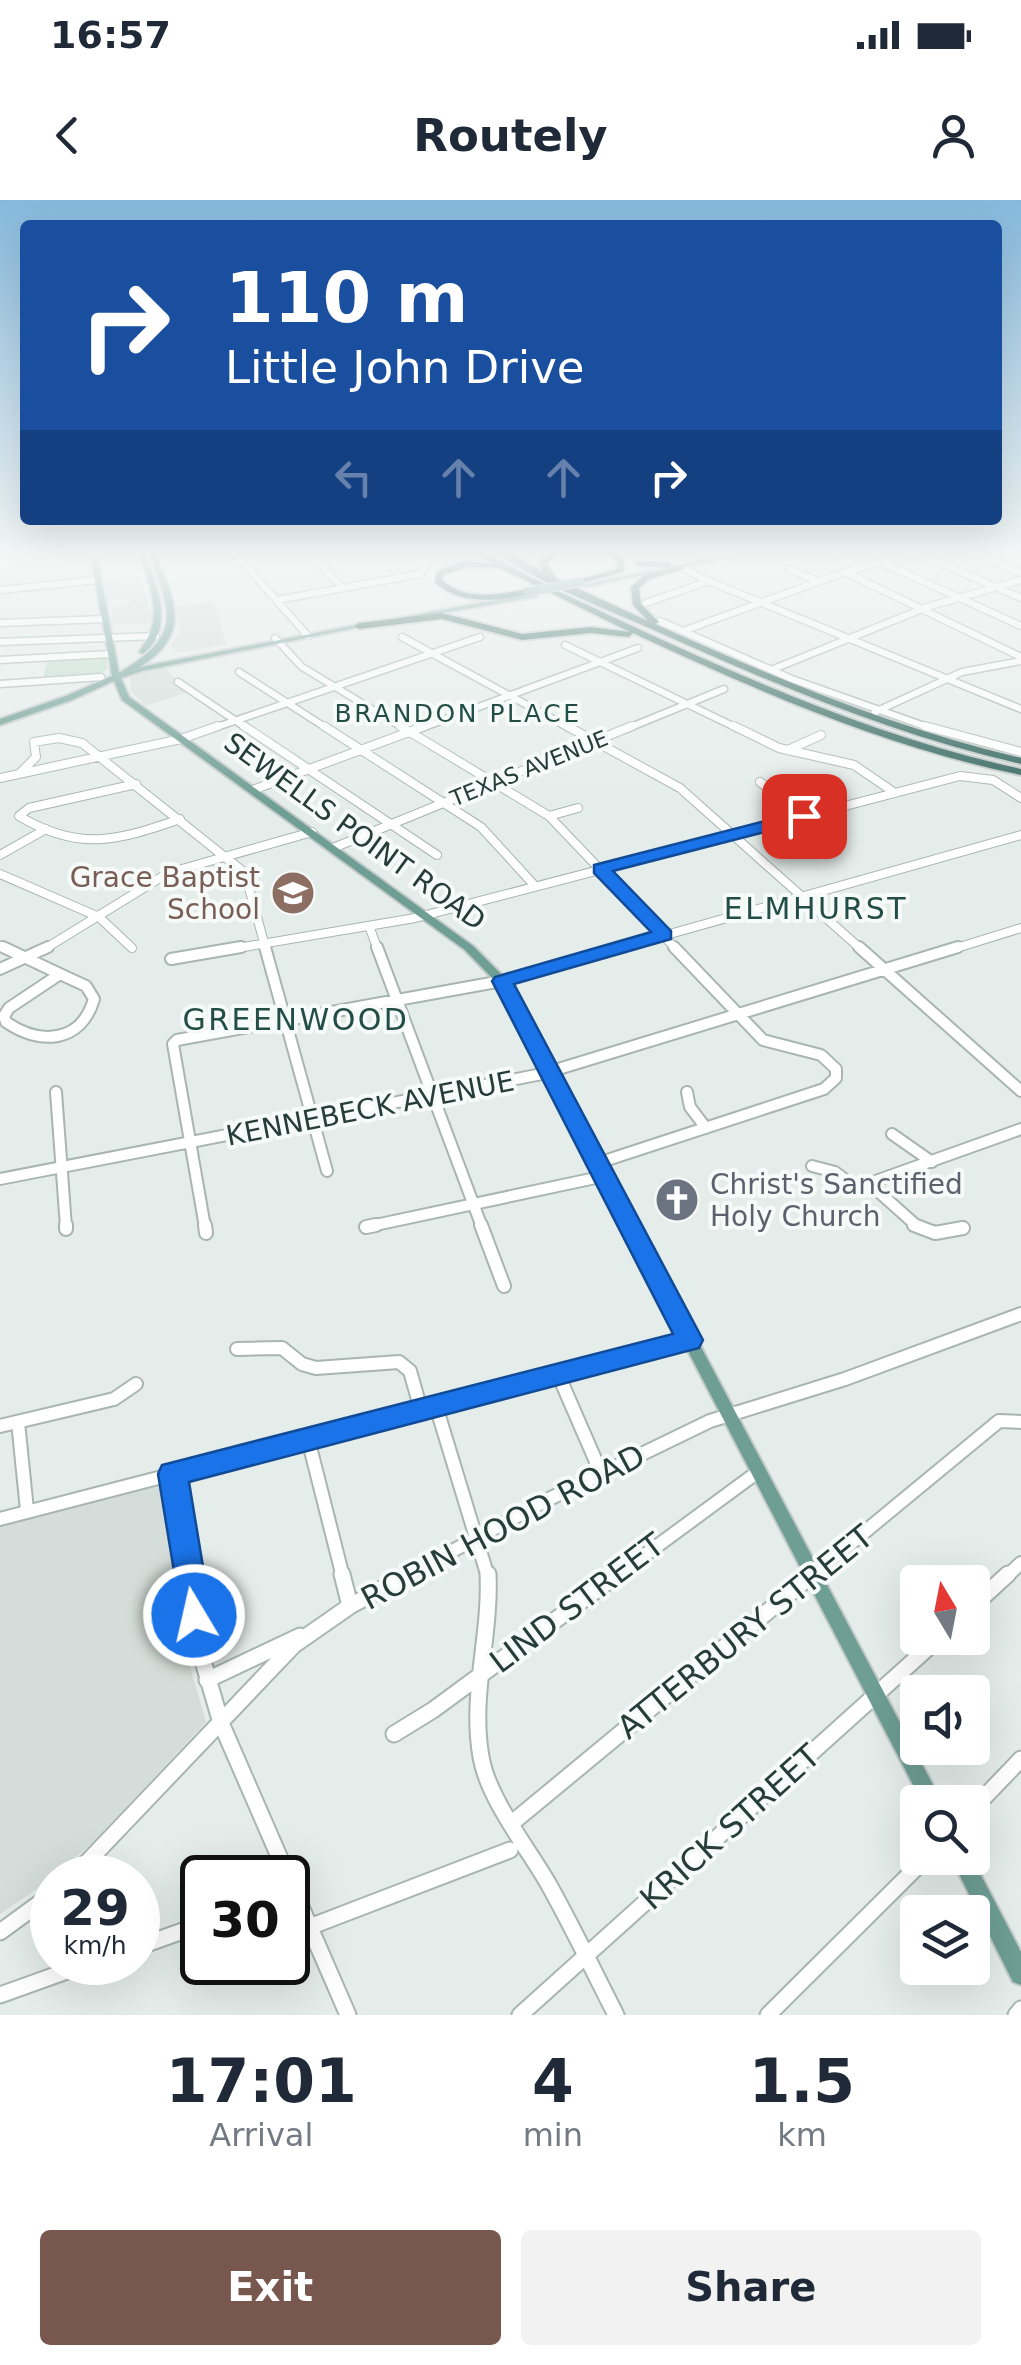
<!DOCTYPE html>
<html lang="en">
<head>
<meta charset="utf-8">
<style>
  :root { --surface:#fff; --page:#f2f2f3; --text:#1f2937; --muted:#747a83; --accent:#78574e }
  body { margin:0; font-family:"DejaVu Sans",sans-serif; background:var(--page); color:var(--text); height:100vh; display:flex; flex-direction:column; font-size:38px; white-space:nowrap }
  * { box-sizing:border-box; margin:0 }
  p { font-size:32px; color:var(--muted) }
  .icon { flex:none; width:55px; height:55px; fill:none; stroke:currentColor; stroke-width:2; stroke-linecap:round; stroke-linejoin:round }
  .map { position:relative; height:1815px; overflow:hidden }
  .drawer { display:flex; flex-direction:column; background:var(--surface); flex:1 }
  .drawer>* { flex:none }
  .hud { position:absolute; left:20px; top:20px; width:982px; height:305px; border-radius:10px; box-shadow:0 10px 40px #0002; background:#1a4fa0; color:#fff; overflow:hidden }
  .needle { width:65px; rotate:350deg }
  .buttons { position:absolute; left:900px; top:1365px; display:grid; gap:20px }
  .buttons a { display:grid; place-items:center; width:90px; height:90px; border-radius:10px; background:var(--surface); box-shadow:0 10px 40px #0002; font-size:50px }
  .speed { position:absolute; left:30px; top:1655px; display:flex; gap:20px; font-size:50px; font-weight:700; text-align:center }
  .speed>* { display:grid; place-content:center; width:130px; height:130px; border-radius:50%; background:var(--surface); box-shadow:0 10px 40px #0002; line-height:1 }
  .speed small { font-size:25px; font-weight:400 }
  .speed .limit { border:5px solid #111; border-radius:15px; background:#fff; color:#111 }
  .pin { position:absolute; display:grid; place-items:center; width:85px; height:85px; color:#fff; margin:-42px; border-radius:20px; box-shadow:0 5px 15px #0006 }
  .me { position:absolute; width:110px; margin:-55px; rotate:351deg; stroke-linejoin:round; filter:drop-shadow(0 0 8px #0008) }
  .turn { display:flex; align-items:center; gap:35px; height:210px; padding:0 40px; font-size:45px }
  .turn .icon { width:130px; height:130px; stroke-width:2.5 }
  .turn b { display:block; font-size:70px; line-height:85px }
  .lanes { display:flex; align-items:center; height:95px; padding:0 40px; background:#0003; justify-content:center; gap:50px; direction:ltr }
  .lanes .off { opacity:.35 }
  .eta { display:flex; justify-content:space-evenly; align-items:center; height:170px; text-align:center }
  .eta b { font-size:60px; font-weight:700; line-height:70px }
  .primary-button { display:flex; gap:20px; margin-top:auto; padding:20px 40px }
  .primary-button a { flex:1; height:115px; border-radius:10px; background:var(--accent); color:#fff; font-size:40px; font-weight:700; line-height:115px; text-align:center }
  .primary-button a+a { background:var(--page); color:var(--text) }
  .status { display:flex; justify-content:space-between; align-items:center; height:70px; padding:0 50px; background:var(--surface); direction:ltr }
  .status svg { height:28px; fill:currentColor }
  header { display:flex; justify-content:space-between; align-items:center; height:130px; padding:0 40px; background:var(--surface); font-size:45px; font-weight:700 }
  .map>svg:first-child { display:block }
  .built { fill:#d4ddd9 }
  .green { fill:#c1dcc9 }
  .lines { fill:none; stroke-linecap:round; stroke-linejoin:round }
  .minor-far4-casing { stroke:#a8b5b1; stroke-width:9 }
  .minor-far3-casing { stroke:#a8b5b1; stroke-width:10 }
  .minor-far2-casing { stroke:#a8b5b1; stroke-width:14 }
  .minor-far1-casing { stroke:#a8b5b1; stroke-width:16 }
  .minor-casing { stroke:#a8b5b1; stroke-width:19 }
  .major-casing { stroke:#c2c9c7; stroke-width:4 }
  .highway-casing { stroke:#c2c9c7; stroke-width:4 }
  .minor-far4 { stroke:#fff; stroke-width:6 }
  .minor-far3 { stroke:#fff; stroke-width:8 }
  .minor-far2 { stroke:#fff; stroke-width:10 }
  .minor-far1 { stroke:#fff; stroke-width:12 }
  .minor { stroke:#fff; stroke-width:15 }
  .major { fill:#6e9e94; fill-rule:evenodd }
  .highway { fill:#34675f; fill-rule:evenodd }
  .major-bridge-casing { stroke:#c2c9c7; stroke-width:10; stroke-linecap:butt }
  .major-bridge { stroke:#6e9e94; stroke-width:8 }
  .route { fill:#1a73e8; stroke:#114b97; stroke-width:2.5 }
  .labels { text-anchor:middle; stroke-width:8; stroke-linejoin:round; paint-order:stroke }
  .far-street-label { font-size:22px; fill:#263d38; stroke:#f6faf8 }
  .far-neighbourhood-label { font-size:25px; letter-spacing:2.5px; fill:#234e46; stroke:#f6faf8 }
  .street-label { font-size:28px; fill:#263d38; stroke:#f6faf8 }
  .education-label { font-size:28px; fill:#785e54; stroke:#f6faf8; text-anchor:end }
  .worship-label { font-size:28px; fill:#5b616d; stroke:#f6faf8; text-anchor:start }
  .neighbourhood-label { font-size:30px; letter-spacing:2.5px; fill:#234e46; stroke:#f6faf8 }
  .near-street-label { font-size:32px; fill:#263d38; stroke:#f6faf8 }
</style>
</head>
<body>
<div class="status"><b>16:57</b><svg viewBox="0 0 49 12"><path d="M0 12V9h3v3zM5 12V6h3v6zM10 12V3h3v9zM15 12V0h3v12zM26 1h20v11H26zM47 4h2v5h-2z"/></svg></div>
<header><svg class="icon" aria-label="back" viewBox="0 0 24 24"><path d="M15 5l-7 7 7 7"/></svg>Routely<svg class="icon" aria-label="person" viewBox="0 0 24 24"><circle cx="12" cy="8" r="4"/><path d="M4 21q1-7 8-7t8 7"/></svg></header>
<div class="map">
<svg width="1021" height="1815" viewBox="0 0 1021 1815">
  <rect width="100%" height="100%" fill="#e5edea"/>
  <!-- built -->
  <path class="built" d="M141 376 151 415 149 424 112 425 111 409 129 404V398L107 400 103 380Z
    M214 402 226 445 177 452 171 445 181 430 176 407Z
    M165 467 188 492 146 506 131 491 130 478 132 474Z
    M161 1283 187 1456 206 1522 95 1640 50 1680 0 1714V1324Z"/>
  <!-- green -->
  <path class="green" d="M107 458V470L94 476 43 478 48 459Z"/>
  <g class="lines">
    <defs>
      <path id="minor-far4" d="M234 352 308 436
        M834 352 858 367
        M915 352 1021 398
        M973 352 1021 373
        M143 355 166 352
        M881 362 1021 426
        M677 364 701 378 1021 509
        M323 367 343 388
        M788 369 818 381
        M845 372 1021 457
        M0 390 98 380
        M277 400 420 374 428 364 415 352
        M646 403 709 381
        M660 421 792 479 933 529
        M0 423 105 419
        M683 431 845 372 919 352
        M402 437 571 529
        M275 438 302 467 405 529
        M0 442 156 436
        M565 445 739 529
        M0 460 110 454
        M771 470 927 407 1021 380
        M239 472 328 529
        M178 482 248 529
        M0 484 101 477
        M875 512 962 472 1021 461
        M211 529 480 437
        M419 529 638 448
        M626 529 724 489"/>
      <path id="minor-far3" d="M244 526 437 655
        M324 526 481 627 535 686
        M400 526 549 616 677 750
        M567 526 680 588 862 750
        M734 526 779 548 854 565 895 593
        M925 526 1021 552
        M788 550 821 535
        M21 572 36 557 34 542 59 538 82 543 245 673 266 750
        M0 578 181 539 218 526
        M760 582 804 616
        M136 584 29 608 19 616C79 652 117 641 180 619
        M253 590 425 526
        M549 616 578 608
        M333 648 632 526
        M0 655 46 629
        M0 674 99 717 132 748
        M230 715 256 711
        M369 726 378 750
        M0 746 8 750
        M43 750 168 673 312 632
        M226 750 415 718 960 576 993 580 1021 598
        M613 750 1021 635
        M950 750 1021 728"/>
      <path id="minor-far2" d="M3 747 60 774
        M265 747 327 971
        M377 747 482 1027
        M859 747 1021 891
        M171 759 241 747
        M0 769 48 747
        M60 774 86 786 94 799C81 844 39 845 6 822L4 816 9 808Z
        M56 892 66 1027
        M687 892 690 907 706 928
        M892 934 932 962
        M598 963 824 889 836 878V869L821 855 763 840 674 747
        M812 966 835 972 856 988 1021 929
        M0 979 542 874 958 747
        M871 985 918 1027
        M205 1027 173 844 177 840 502 781 622 747
        M366 1027 605 976"/>
      <path id="minor-far1" d="M66 1025V1029
        M205 1025 206 1033
        M481 1025 504 1086
        M914 1025 935 1033 963 1028
        M366 1027 376 1025
        M237 1149 282 1148 302 1164 316 1168 399 1162 410 1171 421 1210
        M558 1174 601 1273
        M436 1206 488 1377
        M18 1222 27 1310
        M0 1226 114 1199 136 1184
        M308 1239 343 1377
        M173 1274 189 1377
        M0 1319 690 1140
        M404 1377 549 1299 710 1221 845 1179 1021 1114
        M615 1377 759 1271
        M810 1377 999 1221 1021 1222
        M1006 1377 1021 1363"/>
      <path id="minor" d="M188 1374 200 1451 221 1523 348 1815
        M342 1374 350 1406
        M488 1374C491 1436 470 1495 481 1557 488 1599 528 1648 549 1685 573 1728 594 1772 616 1815
        M972 1407 1008 1374
        M207 1480 300 1436
        M394 1534 433 1510 618 1374
        M972 1610 1021 1559
        M512 1623 813 1374
        M72 1678 294 1445 350 1406 409 1374
        M312 1726 510 1650
        M0 1732 52 1694
        M138 1747 202 1724
        M0 1795 92 1762
        M520 1815 939 1438
        M768 1815 926 1658
        M1016 1815 1021 1809"/>
      <path id="major" d="M90 352H96L119 473C184 434 171 415 149 352H155C173 400 194 432 140 467L372 422 376 424 142 471 121 478 129 497 473 746 506 779 942 1602H922L497 783 465 750 122 500 114 481 72 500 0 525V519L66 496 112 476Z
        M139 352H145C156 386 176 427 143 454L139 452C166 417 150 389 139 352Z
        M742 352H756L586 387 582 385Z
        M533 393 537 395 536 397 397 421 393 419Z
        M951 1658H972L1021 1752V1785L1013 1782Z"/>
      <path id="highway" d="M474 352H484C544 386 607 414 669 443 784 495 898 542 1021 569V575C883 546 760 492 633 433L629 437 591 433 522 440 442 419 359 429 354 426 359 423 442 413 522 434 591 427 630 432 500 368 466 367 444 375 442 380C466 402 499 394 528 389L531 390V394C499 400 461 407 435 382L437 371 465 361 493 364Z
        M496 352H506L544 372 539 362 550 352H559L547 364 557 379 648 421 633 405 631 387 644 375 684 365V369L650 379 639 388 641 404 659 422 655 424C775 478 893 528 1021 558V564C890 534 769 482 647 427 597 405 540 384 496 352Z
        M603 352H614L624 357V372L578 384V380L617 369V360Z
        M636 361 668 362 672 365 668 368 639 366 636 365Z"/>
    </defs>
    <!-- minor-far4 casing -->
    <use href="#minor-far4" class="minor-far4-casing"/>
    <!-- minor-far3 casing -->
    <use href="#minor-far3" class="minor-far3-casing"/>
    <!-- minor-far2 casing -->
    <use href="#minor-far2" class="minor-far2-casing"/>
    <!-- minor-far1 casing -->
    <use href="#minor-far1" class="minor-far1-casing"/>
    <!-- minor casing -->
    <use href="#minor" class="minor-casing"/>
    <!-- major casing -->
    <use href="#major" class="major-casing"/>
    <!-- highway casing -->
    <use href="#highway" class="highway-casing"/>
    <!-- minor-far4 -->
    <use href="#minor-far4" class="minor-far4"/>
    <!-- minor-far3 -->
    <use href="#minor-far3" class="minor-far3"/>
    <!-- minor-far2 -->
    <use href="#minor-far2" class="minor-far2"/>
    <!-- minor-far1 -->
    <use href="#minor-far1" class="minor-far1"/>
    <!-- minor -->
    <use href="#minor" class="minor"/>
    <!-- major -->
    <use href="#major" class="major"/>
    <!-- highway -->
    <use href="#highway" class="highway"/>
    <defs>
      <path id="major-bridge" d="M528 392 581 382"/>
    </defs>
    <!-- major-bridge casing -->
    <use href="#major-bridge" class="major-bridge-casing"/>
    <!-- major-bridge -->
    <use href="#major-bridge" class="major-bridge"/>
  </g>
  <!-- sky -->
  <linearGradient id="sky" x2="0" y2="1"><stop stop-color="#86b9dd"/><stop offset="0.58" stop-color="#f3f7f6"/><stop offset="1" stop-color="#f3f7f6" stop-opacity="0"/></linearGradient>
  <rect width="1021" height="606" fill="url(#sky)"/>
  <!-- route -->
  <path class="route" d="M804 611 811 613V620L613 671 671 731V739L514 784 703 1140 699 1148 189 1282 211 1415 206 1426 194 1430 183 1426 158 1274 162 1265 673 1134 492 781 495 777 651 732 594 673V665Z"/>
  <!-- icons -->
  <defs>
    <symbol id="school-disc" viewBox="-11 -11 22 22"><circle r="9.5" fill="#8d6e63" stroke="#f6faf8"/><path d="M0-5L7-2L0 1L-7-2ZM-4 1L0 2.5L4 1V4Q0 6-4 4Z" fill="#fff"/></symbol>
    <symbol id="church-disc" viewBox="-11 -11 22 22"><circle r="9.5" fill="#6b7280" stroke="#f6faf8"/><path d="M-1.2-6h2.4v3.5h3.3v2.4h-3.3V6h-2.4V-.1h-3.3v-2.4h3.3Z" fill="#fff"/></symbol>
  </defs>
  <g fill-rule="evenodd">
    <use href="#school-disc" x="268" y="668" width="50" height="50"/>
    <use href="#church-disc" x="652" y="975" width="50" height="50"/>
  </g>
  <g class="labels">
    <!-- far-street labels -->
    <g class="far-street-label">
      <text transform="translate(529 568) rotate(-22)" y="8">TEXAS AVENUE</text>
    </g>
    <!-- far-neighbourhood labels -->
    <g class="far-neighbourhood-label">
      <text x="458" y="522">BRANDON PLACE</text>
    </g>
    <!-- street labels -->
    <g class="street-label">
      <text transform="translate(355 631) rotate(36)" y="10">SEWELLS POINT ROAD</text>
      <text transform="translate(370 908) rotate(-11)" y="10">KENNEBECK AVENUE</text>
    </g>
    <!-- education labels -->
    <g class="education-label">
      <text x="260" y="687">Grace Baptist<tspan x="260" dy="32">School</tspan></text>
    </g>
    <!-- worship labels -->
    <g class="worship-label">
      <text x="710" y="994">Christ's Sanctified<tspan x="710" dy="32">Holy Church</tspan></text>
    </g>
    <!-- neighbourhood labels -->
    <g class="neighbourhood-label">
      <text x="816" y="719">ELMHURST</text>
      <text x="296" y="830">GREENWOOD</text>
    </g>
    <!-- near-street labels -->
    <g class="near-street-label">
      <text transform="translate(503 1327) rotate(-28)" y="11">ROBIN HOOD ROAD</text>
      <text transform="translate(577 1403) rotate(-37)" y="11">LIND STREET</text>
      <text transform="translate(745 1432) rotate(-39)" y="11">ATTERBURY STREET</text>
      <text transform="translate(730 1627) rotate(-42)" y="11">KRICK STREET</text>
    </g>
  </g>
</svg>
<div class="buttons">
<a><svg class="needle" viewBox="-14 -14 28 28"><path d="M0-13l5 13h-10z" fill="#e53935"/><path d="M0 13l5-13h-10z" fill="#747a83"/></svg></a>
<a><svg class="icon" aria-label="sound" viewBox="0 0 24 24"><path d="M4 9h4l5-4v14l-5-4H4zM17 9q2 3 0 6"/></svg></a>
<a><svg class="icon" aria-label="search" viewBox="0 0 24 24"><circle cx="10" cy="10" r="6"/><path d="M15 15l6 6"/></svg></a>
<a><svg class="icon" aria-label="layers" viewBox="0 0 24 24"><path d="M12 4l9 5-9 5-9-5zM3 14l9 5 9-5"/></svg></a>
</div>
<div class="speed"><div>29<small>km/h</small></div><div class="limit">30</div></div>
<div class="pin" style="left:804px;top:616px;background:#d93025"><svg class="icon" aria-label="arrive" viewBox="0 0 24 24"><path d="M6 21V4h12l-3 4 3 4H6"/></svg></div>
<svg class="me" style="left:194px;top:1415px" viewBox="-20 -20 40 40"><circle r="17" fill="#1a73e8" stroke="#fff" stroke-width="3"/><path d="M0-11L8 9 0 5-8 9z" fill="#fff"/></svg>
<div class="hud">
<div class="turn"><svg class="icon" aria-label="right" viewBox="0 0 24 24"><path d="M7 20v-9h11M14 6l5 5-5 5"/></svg><div><b>110 m</b>Little John Drive</div></div>
<div class="lanes"><svg class="icon off" aria-label="left" viewBox="0 0 24 24"><path d="M17 20v-9H6M10 6l-5 5 5 5"/></svg><svg class="icon off" aria-label="ahead" viewBox="0 0 24 24"><path d="M12 20V5M6 11l6-6 6 6"/></svg><svg class="icon off" aria-label="ahead" viewBox="0 0 24 24"><path d="M12 20V5M6 11l6-6 6 6"/></svg><svg class="icon" aria-label="right" viewBox="0 0 24 24"><path d="M7 20v-9h11M14 6l5 5-5 5"/></svg></div>
</div>
</div>
<section class="drawer">
<div class="eta">
<div><b>17:01</b><p>Arrival</p></div>
<div><b>4</b><p>min</p></div>
<div><b>1.5</b><p>km</p></div>
</div>
<div class="primary-button"><a>Exit</a><a>Share</a></div>
</section>
</body>
</html>
